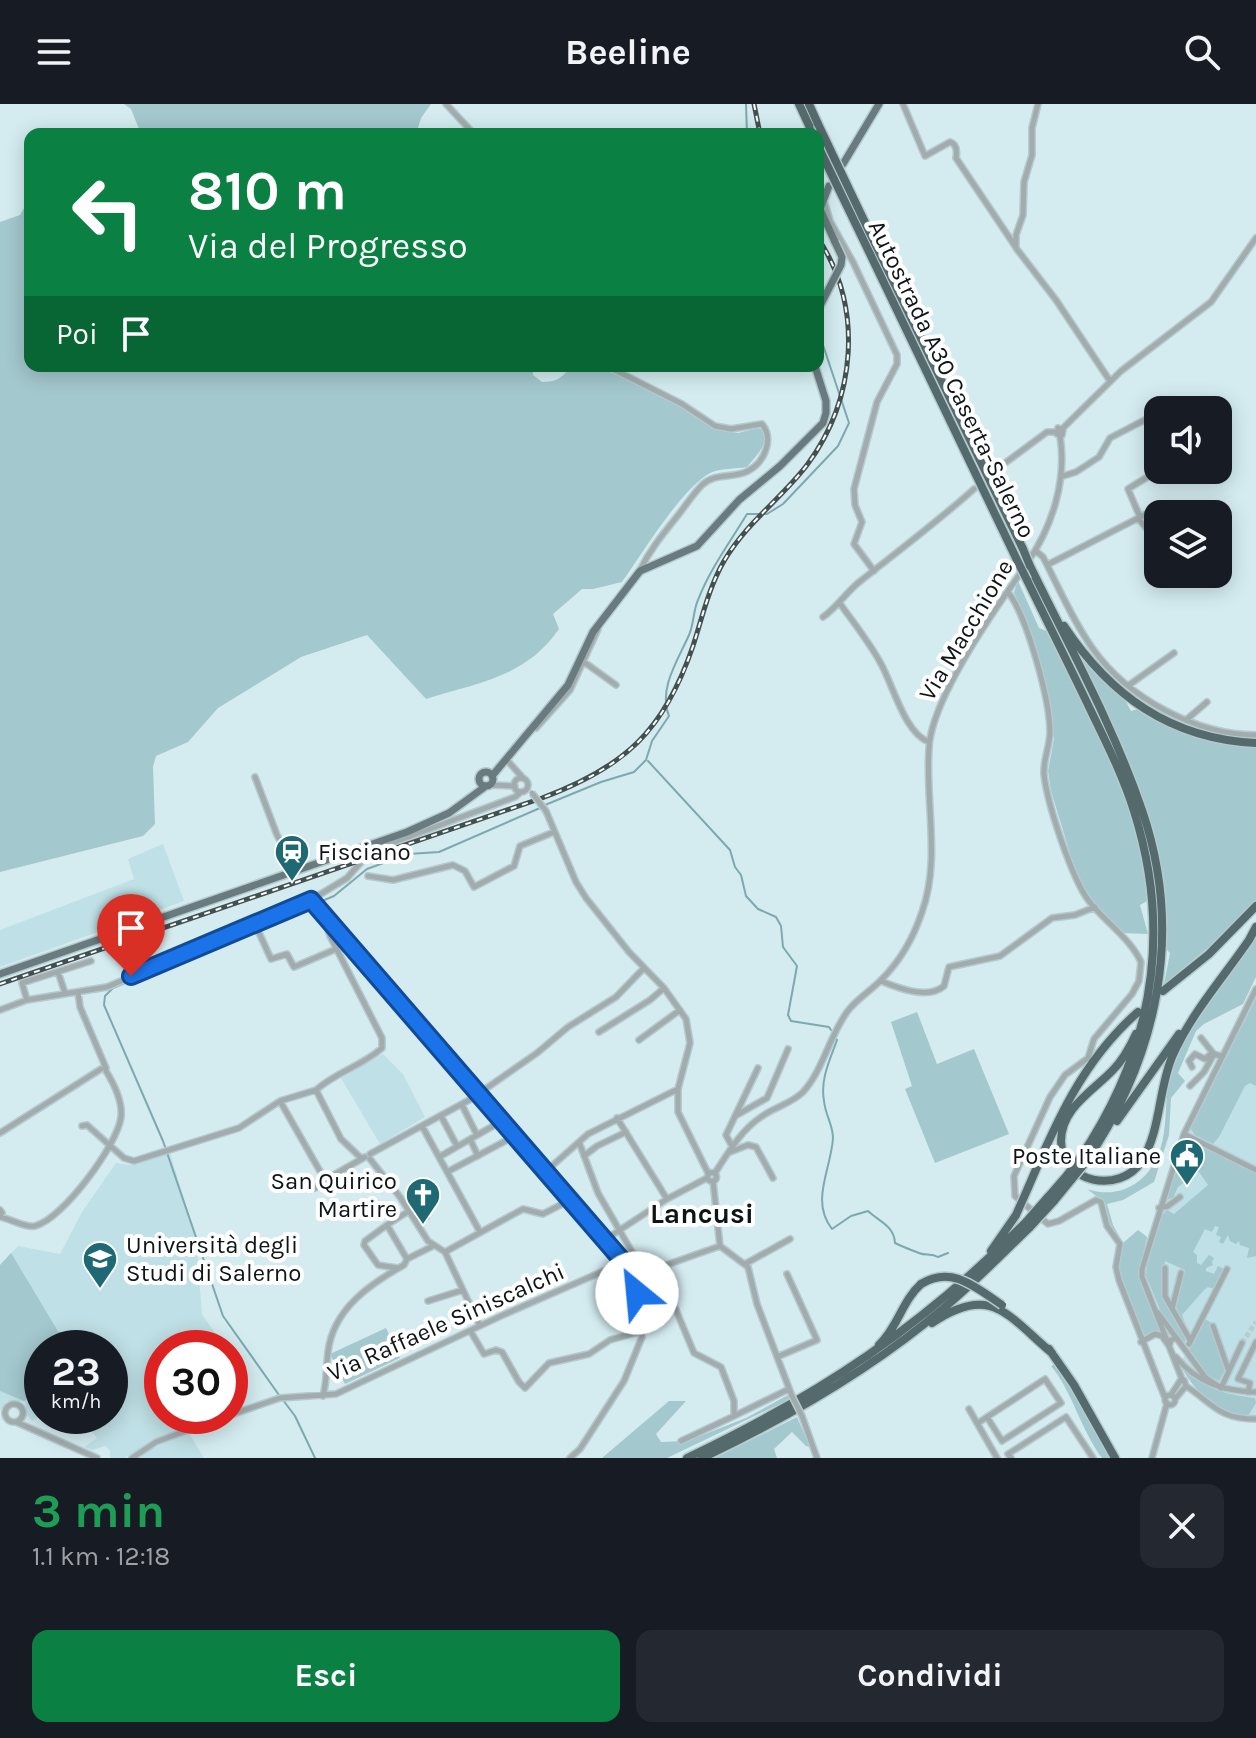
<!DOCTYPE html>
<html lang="it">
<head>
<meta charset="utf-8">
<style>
  :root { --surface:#171b24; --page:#242831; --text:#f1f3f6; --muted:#9ea1a6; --accent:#0b8043 }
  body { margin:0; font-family:Karla,sans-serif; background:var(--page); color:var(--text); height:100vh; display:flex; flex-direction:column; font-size:30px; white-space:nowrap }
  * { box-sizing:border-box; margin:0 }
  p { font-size:26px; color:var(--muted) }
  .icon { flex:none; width:44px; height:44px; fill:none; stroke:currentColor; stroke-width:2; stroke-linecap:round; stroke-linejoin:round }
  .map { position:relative; height:1354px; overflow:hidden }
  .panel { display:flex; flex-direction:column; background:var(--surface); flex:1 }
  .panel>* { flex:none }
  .banner { position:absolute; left:24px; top:24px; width:800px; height:244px; border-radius:16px; box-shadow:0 4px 20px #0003; background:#0b8043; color:#fff; overflow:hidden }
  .buttons { position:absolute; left:1144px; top:292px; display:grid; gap:16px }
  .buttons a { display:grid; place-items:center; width:88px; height:88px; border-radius:16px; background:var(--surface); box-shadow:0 4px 20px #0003; font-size:40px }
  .speed { position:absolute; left:24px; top:1226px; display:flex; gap:16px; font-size:40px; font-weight:700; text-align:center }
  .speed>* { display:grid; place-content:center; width:104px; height:104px; border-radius:50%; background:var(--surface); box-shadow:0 4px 20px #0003; line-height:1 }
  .speed small { font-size:20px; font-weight:400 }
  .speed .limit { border:12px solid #d22; background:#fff; color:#111 }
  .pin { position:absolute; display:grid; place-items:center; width:68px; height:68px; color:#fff; margin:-82px -34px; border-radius:50% 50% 50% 0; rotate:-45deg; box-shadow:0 0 8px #0007 }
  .pin .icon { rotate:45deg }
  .me { position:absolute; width:88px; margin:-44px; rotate:332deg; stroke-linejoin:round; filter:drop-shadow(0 0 6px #0008) }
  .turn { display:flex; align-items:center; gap:28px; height:168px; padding:0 32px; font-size:36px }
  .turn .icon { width:104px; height:104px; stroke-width:2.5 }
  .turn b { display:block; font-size:56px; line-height:68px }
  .then { display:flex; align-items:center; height:76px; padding:0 32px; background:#0003; gap:16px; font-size:30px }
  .round { display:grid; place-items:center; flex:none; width:84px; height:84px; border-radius:16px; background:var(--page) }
  .overview { display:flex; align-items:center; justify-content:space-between; height:136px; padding:0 32px }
  h1 { font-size:48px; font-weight:700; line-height:60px; color:#1e9e55 }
  .action { display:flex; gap:16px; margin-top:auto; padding:16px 32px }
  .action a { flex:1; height:92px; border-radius:16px; background:var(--accent); color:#fff; font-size:32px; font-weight:700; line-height:92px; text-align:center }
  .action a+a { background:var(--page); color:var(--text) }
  header { display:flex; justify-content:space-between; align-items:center; height:104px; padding:0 32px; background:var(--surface); font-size:36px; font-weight:700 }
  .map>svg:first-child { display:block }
  .built { fill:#bfe0e6 }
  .green { fill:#a3c8ce }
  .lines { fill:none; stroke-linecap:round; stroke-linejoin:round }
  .stream { stroke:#7da8b0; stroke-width:2 }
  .minor-tunnel { stroke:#b6cccf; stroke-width:5; stroke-dasharray:5 2.5; stroke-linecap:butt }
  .minor-casing { stroke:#b4cacd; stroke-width:8 }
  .major-casing { stroke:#b4cacd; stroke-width:10 }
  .highway-casing { stroke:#b4cacd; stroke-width:11 }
  .minor { stroke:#a2acae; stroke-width:5 }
  .major { stroke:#697b7e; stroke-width:7 }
  .highway { stroke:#556a6d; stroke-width:8 }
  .rail-casing { stroke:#435051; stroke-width:5 }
  .rail { stroke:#fff; stroke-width:2; stroke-dasharray:6; stroke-linecap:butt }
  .minor-bridge-casing { stroke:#b4cacd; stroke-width:8; stroke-linecap:butt }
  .major-bridge-casing { stroke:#b4cacd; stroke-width:10; stroke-linecap:butt }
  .highway-bridge-casing { stroke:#b4cacd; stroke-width:11; stroke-linecap:butt }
  .minor-bridge { stroke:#a2acae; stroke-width:5 }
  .major-bridge { stroke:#697b7e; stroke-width:7 }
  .highway-bridge { stroke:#556a6d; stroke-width:8 }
  .route-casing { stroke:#114b97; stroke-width:20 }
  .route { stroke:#1a73e8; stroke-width:14 }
  .labels { text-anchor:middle; stroke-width:8; stroke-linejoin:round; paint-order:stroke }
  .street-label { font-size:24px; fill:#0d1516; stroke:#fff }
  .poi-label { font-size:24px; fill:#0d1516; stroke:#fff; text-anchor:start }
  .quarter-label { font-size:28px; font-weight:bold; fill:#0d1516; stroke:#fff }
</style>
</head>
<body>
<header><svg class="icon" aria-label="menu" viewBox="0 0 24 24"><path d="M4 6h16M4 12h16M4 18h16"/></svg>Beeline<svg class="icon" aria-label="search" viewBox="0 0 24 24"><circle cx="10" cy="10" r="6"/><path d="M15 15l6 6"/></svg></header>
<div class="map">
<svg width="1256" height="1354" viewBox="0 0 1256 1354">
  <rect width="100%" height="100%" fill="#d4ecf0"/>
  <!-- built -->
  <path class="built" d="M163 740 184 797 0 863V826L134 775 128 755Z
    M1256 894V1312L1251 1313 1239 1312 1199 1289 1189 1276 1179 1259 1189 1247 1160 1206 1146 1166 1161 1112 1190 1024Z
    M383 950 403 970 425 1013 380 1040 341 974Z
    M170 1049 196 1134 202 1210 225 1244H162V1312H215L153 1336 125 1354H110V1347L106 1342 92 1346 84 1343 97 1334 80 1312H110V1244H42V1311L32 1317 27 1311 25 1298 14 1296 6 1298 0 1307V1161L18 1142 60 1150 82 1108 116 1059 130 1061Z
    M189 1329 204 1354H138L149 1346Z"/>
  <!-- green -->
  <path class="green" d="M124 0H431L421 14 416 30H141L131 5Z
    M30 94V262H533V271L542 278C556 278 562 274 571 263L597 262 653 288 696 311 717 326 738 329 758 324 763 326C769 341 756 352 747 363 736 365 719 364 710 369 681 385 642 450 622 478L593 485H582L553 510 559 525C525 574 478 578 426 595L367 531 301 553 218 604 188 638 156 652 153 663 155 720 143 732 0 768V118L20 111Z
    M1018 477 1039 524 1046 527C1089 612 1141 700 1147 797L1140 801 1148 830 1122 829 1090 794 1075 766 1051 687 1048 667 1054 635 1049 595 1035 544 1014 488Z
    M1077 547 1125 596 1131 607 1138 605C1176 626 1212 640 1256 643V796L1227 828 1164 880 1170 849 1167 846 1165 800 1152 724 1131 663Z
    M1256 828V873L1243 900 1204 920 1196 927 1178 969 1185 977 1171 994 1169 1031 1154 1078 1123 1096 1107 1100 1113 1121 1123 1139 1138 1126 1147 1133 1139 1169 1161 1229 1145 1232 1124 1187 1118 1165 1121 1135 1109 1122 1103 1097 1087 1085C1119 1096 1149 1079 1160 1046 1168 1022 1164 996 1170 972 1173 959 1179 948 1184 937Z
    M1256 894V982L1250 979 1245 982 1219 1033 1213 1040 1195 1031 1190 1024Z
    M917 908 937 960 974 945 1009 1030 935 1059 905 985 912 982 891 918Z
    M1191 1036 1256 1068V1152L1247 1154 1249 1144 1240 1141 1239 1137 1236 1140 1230 1137 1228 1131 1223 1140 1219 1138 1221 1133 1216 1131 1219 1123 1215 1122 1212 1128 1205 1125 1193 1148 1197 1151V1159L1201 1161 1209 1151 1214 1154 1212 1158 1213 1161 1206 1164V1167L1214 1170 1218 1162 1224 1165 1214 1185 1208 1183 1204 1186 1182 1211 1188 1228 1176 1203 1185 1166 1165 1157 1163 1190 1186 1235 1184 1239 1160 1206 1146 1172 1147 1159 1161 1112 1167 1106 1174 1110 1208 1081 1199 1068 1178 1083 1173 1094 1166 1096 1184 1039Z
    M11 1149 68 1244H42V1286L24 1297 0 1287V1161Z
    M1203 1214 1212 1219 1225 1266 1219 1277 1207 1271 1188 1248Z
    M386 1224 400 1254 345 1280 330 1250Z
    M1057 1259 1111 1354H1102C1081 1326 1072 1287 1051 1262Z
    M1179 1259C1203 1284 1221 1290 1255 1294L1256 1299 1248 1312C1215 1310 1194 1286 1179 1259Z
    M788 1291 790 1295 667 1354H602L669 1297H686L656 1330 661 1338 687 1337 746 1314Z
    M797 1313 810 1343 806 1342 792 1328 774 1345 777 1354H715Z"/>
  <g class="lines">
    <!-- stream -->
    <path class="stream" d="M746 0 747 30
      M648 657 730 746 735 763 741 771 746 792 758 805 776 813 781 822 783 843 797 862 788 911 791 917 829 923 831 926
      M545 701 601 678 634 668 646 656 652 637 669 612C658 585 678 556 689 531 694 520 693 507 698 496 710 465 730 438 747 410H767L783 400 838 342 849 319 818 226
      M835 933 837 936C830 956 820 975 824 997 825 1010 833 1021 833 1034 831 1066 810 1097 832 1125L851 1112 868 1107C880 1118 894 1122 895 1139 903 1143 911 1146 919 1149 926 1152 931 1149 938 1153L948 1149
      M279 1291 223 1212 163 1037 104 901 105 892 113 884 334 792 367 765 408 750 439 748 540 704
      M283 1296 295 1312 315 1354"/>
    <!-- minor-tunnel -->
    <path class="minor-tunnel" d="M1242 1239 1256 1218"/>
    <defs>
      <path id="minor" d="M446 0 474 30
        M903 0 925 52 950 38C957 40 957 48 956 54L1015 142
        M1038 0 1032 24V51L1024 78 1023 111 1016 131V144L1056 196 1110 277
        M824 97 830 117 853 158 897 251V260L877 298 854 385 855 401 862 418 854 440 874 467
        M607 262 682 300 715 322 731 325 762 320C774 335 765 358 748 367 733 375 716 368 702 381 693 390 686 401 679 410 664 429 651 444 640 466
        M1058 324 1063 326 1062 331 1057 330Z
        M1062 325 1121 267 1211 198 1256 134
        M993 368 1047 328H1056
        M1063 372 1076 368 1099 353 1110 334 1158 309
        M1140 413 1128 385 1149 372
        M1138 414 1157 437 1148 445
        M1036 447 1043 453C1059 484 1073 517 1093 545 1128 594 1196 631 1256 631
        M1027 459C1053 422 1067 375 1060 332
        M1047 461 1152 407
        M1008 488C1027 512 1050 596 1050 628 1050 642 1043 656 1044 670 1047 699 1072 775 1089 797 1105 818 1130 834 1141 858L1139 877 1132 890 1094 935 1088 954 1065 971 1050 993 1014 1072 1015 1092 1048 1120 1059 1117 1096 1096 1101 1098 1107 1122 1120 1140 1116 1163 1119 1176 1165 1294
        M841 501C854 519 869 538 880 558 893 580 904 629 929 638
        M823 513C837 503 845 490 858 479 897 448 937 418 974 385
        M584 558 616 581
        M1129 581 1174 549
        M1186 616 1207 598
        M536 624 570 586 598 525
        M506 655 523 674
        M255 673 277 731 296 767
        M514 681a7 7 0 1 1 14 0a7 7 0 1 1-14 0Z
        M490 681 515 682
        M546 707 576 778 586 794 629 848 664 884 686 915 690 939 678 985V1008L708 1069
        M368 772 393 776 453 761 465 767 474 783 514 762 520 742 554 728
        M311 796 632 1169
        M255 820 271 855 287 850 294 863 336 845
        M58 868 65 889
        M881 877C898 884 928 896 944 882L949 863 1000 852 1052 814 1075 811 1095 803
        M78 888 80 903 106 964
        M27 896 22 879 91 857
        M0 906 27 896 107 883 311 796 347 774 371 747 515 693 521 688
        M599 928 650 896 664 884
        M1201 934 1213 949
        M639 936 680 906
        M1192 963 1189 957 1195 950 1205 955 1212 949
        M1190 982 1204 968 1214 950 1221 952
        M316 986C336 968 362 962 382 944V934L330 832 324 814
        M316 986 341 1035 361 1054
        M280 997 325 1076 365 1053
        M462 1001 477 1031
        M441 1012 457 1042
        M735 1012 767 994 788 945
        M617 1014 667 1095
        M82 1022 87 1021 124 1054 134 1057 239 1024 280 997 316 986
        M422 1022 480 1128
        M0 1029 101 965
        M1184 1030 1256 1066
        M470 1035 478 1052
        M579 1038 598 1089 643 1167
        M732 1042 726 1031 758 964
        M730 1048 748 1041 756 1043 773 1074
        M370 1050 471 995 537 949 568 923 616 893 644 864
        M584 1052 597 1042 626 1028
        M439 1053 500 1018
        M370 1055 400 1093 428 1137 445 1148 480 1222
        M447 1068 513 1033
        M707.5 1073a4.5 4.5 0 1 1 9 0a4.5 4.5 0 1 1-9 0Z
        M544 1069 588 1030 678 985
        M715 1069C728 1049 741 1026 761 1013 774 1003 791 1000 803 988 823 966 829 933 847 908 856 895 871 887 882 875 900 857 914 832 922 808 941 755 925 698 929 644 931 597 994 506 1022 467
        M713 1077 720 1142
        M315 1084 325 1076
        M1159 1104 1168 1102 1180 1093
        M0 1106 2 1109 0 1113C11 1115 25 1124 35 1122 63 1115 118 1040 121 1013 123 997 114 980 106 967
        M414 1115 426 1113
        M387 1121 365 1137 364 1141 378 1161 397 1164
        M603 1137 667 1095 707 1074
        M720 1142 748 1163 757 1200 792 1292
        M445 1148 523 1105 543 1110 568 1097
        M407 1155 433 1142
        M745 1160 790 1135
        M658 1163 694 1249 721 1263 734 1297V1312L789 1285
        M1165 1164V1192L1190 1236
        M626 1174a5 5 0 1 1 10 0a5 5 0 1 1-10 0Z
        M635 1172 720 1142
        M428 1197 463 1186
        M1172 1205 1181 1169
        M1158 1209 1205 1273 1221 1284
        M1213 1222 1228 1265
        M471 1228 484 1250 496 1246 502 1248 519 1278 525 1284 549 1259 589 1250 610 1236 642 1227
        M1141 1238 1155 1230 1162 1232 1169 1242 1171 1236 1176 1234
        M1189 1240 1227 1165
        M777 1253 817 1236 787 1170
        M1176 1253C1197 1279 1224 1287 1256 1288
        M1182 1275 1142 1173V1165L1184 1030 1256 885
        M1186 1282C1213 1300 1219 1315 1256 1315
        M1221 1284 1242 1239
        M1248 1288 1250 1279 1238 1275 1256 1238
        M1171 1291 1180 1277 1184 1276 1186 1282 1175 1295
        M1165 1296a5 5 0 1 1 10 0a5 5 0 1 1-10 0Z
        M323 1292C327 1277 326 1263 328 1248 333 1205 370 1180 404 1161L407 1155 387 1121 409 1107
        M5 1309a9 9 0 1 1 18 0a9 9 0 1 1-18 0Z
        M969 1305 997 1354
        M230 1311 280 1294 336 1290 503 1211 622 1159
        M802 1312 817 1354
        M16 1318 97 1354
        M978 1319 987 1313 1045 1275 1061 1299 1002 1337 987 1313
        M681 1337 734 1312
        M132 1354 156 1338 226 1312
        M570 1354 580 1345 624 1277 642 1233 633 1178
        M1011 1354 1008 1350 1066 1313 1093 1354
        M1152 1354 1167 1299"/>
      <path id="major" d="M843 60 879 0
        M829 82 820 105 835 138
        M479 675a7 7 0 1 1 14 0a7 7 0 1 1-14 0Z
        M492 672 568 581 593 528 640 467 697 442 739 396 780 362 823 319 826 309V297L815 262
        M0 870 407 728 449 709 486 682"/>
      <path id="highway" d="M799 0 813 30
        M809 0 818 20
        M869 127 1023 445
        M860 129 1017 456
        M1030 462C1069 542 1113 621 1142 706 1184 829 1158 953 1085 1059
        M1027 476C1048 519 1070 563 1091 607 1107 640 1123 672 1134 707 1173 831 1152 947 1080 1054
        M1064 522C1110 591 1170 635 1256 639
        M1163 887 1209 850 1256 802
        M1136 930C1130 943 1123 956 1113 966 1093 987 1061 1004 1061 1037 1061 1080 1120 1090 1141 1058 1161 1027 1158 987 1172 953 1190 911 1223 874 1249 836L1256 823
        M1117 1017 1179 930
        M1028 1084C1056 1018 1083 956 1138 908
        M1048 1093 1068 1070
        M1054 1097 1072 1075
        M991 1147 1016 1111
        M932 1219C991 1179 1007 1211 1052 1249
        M879 1241C898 1223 902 1197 921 1180
        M1049 1245 1074 1281 1115 1354
        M687 1354C821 1290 922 1223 1027 1117
        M702 1354C789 1313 872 1265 945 1203 975 1178 1002 1150 1030 1123"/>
    </defs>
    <!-- minor casing -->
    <use href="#minor" class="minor-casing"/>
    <!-- major casing -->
    <use href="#major" class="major-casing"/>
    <!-- highway casing -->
    <use href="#highway" class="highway-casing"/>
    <!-- minor -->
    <use href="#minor" class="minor"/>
    <!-- major -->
    <use href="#major" class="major"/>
    <!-- highway -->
    <use href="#highway" class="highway"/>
    <defs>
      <path id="rail" d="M754 0 760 30
        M0 880 542 694C625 663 664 627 693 542 702 514 709 483 724 457 747 418 781 395 807 361 856 295 864 204 818 134"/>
    </defs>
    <!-- rail casing -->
    <use href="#rail" class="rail-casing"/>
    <!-- rail -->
    <use href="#rail" class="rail"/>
    <defs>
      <path id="minor-bridge" d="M532 689 546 707
        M792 1292 802 1312"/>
      <path id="major-bridge" d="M818 206 841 161 842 153 835 138"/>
      <path id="highway-bridge" d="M818 20 869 127
        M818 42 860 129
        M1023 445 1030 462
        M1017 456 1027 476
        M1068 1070 1080 1054
        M1072 1075 1085 1059
        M1016 1111 1028 1084
        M1027 1117 1048 1093
        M1030 1123 1054 1097
        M921 1180C952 1161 975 1183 1002 1201"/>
    </defs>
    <!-- minor-bridge casing -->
    <use href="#minor-bridge" class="minor-bridge-casing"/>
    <!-- major-bridge casing -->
    <use href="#major-bridge" class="major-bridge-casing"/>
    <!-- highway-bridge casing -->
    <use href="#highway-bridge" class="highway-bridge-casing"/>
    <!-- minor-bridge -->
    <use href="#minor-bridge" class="minor-bridge"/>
    <!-- major-bridge -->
    <use href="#major-bridge" class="major-bridge"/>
    <!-- highway-bridge -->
    <use href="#highway-bridge" class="highway-bridge"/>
  </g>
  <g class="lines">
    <defs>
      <path id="route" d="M131 872 311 796 634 1170 633 1178 637 1189"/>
    </defs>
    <!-- route casing -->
    <use href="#route" class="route-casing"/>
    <!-- route -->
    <use href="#route" class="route"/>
  </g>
  <!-- icons -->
  <defs>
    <symbol id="station-pin" viewBox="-11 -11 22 30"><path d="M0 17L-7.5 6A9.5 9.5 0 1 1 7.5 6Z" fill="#1f6974" stroke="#fff"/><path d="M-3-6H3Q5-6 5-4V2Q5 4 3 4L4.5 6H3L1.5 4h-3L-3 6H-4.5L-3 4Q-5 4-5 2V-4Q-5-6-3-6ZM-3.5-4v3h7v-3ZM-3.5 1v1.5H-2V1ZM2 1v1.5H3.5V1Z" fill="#fff"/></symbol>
    <symbol id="civic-pin" viewBox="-11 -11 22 30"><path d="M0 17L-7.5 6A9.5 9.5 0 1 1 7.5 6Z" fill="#1f6974" stroke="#fff"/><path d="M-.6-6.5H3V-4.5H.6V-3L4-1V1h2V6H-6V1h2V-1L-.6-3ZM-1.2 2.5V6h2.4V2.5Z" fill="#fff"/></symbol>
    <symbol id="church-pin" viewBox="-11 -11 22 30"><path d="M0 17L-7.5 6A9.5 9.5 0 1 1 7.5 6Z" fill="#1f6974" stroke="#fff"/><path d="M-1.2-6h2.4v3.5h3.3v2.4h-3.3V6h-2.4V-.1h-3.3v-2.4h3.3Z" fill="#fff"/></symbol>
    <symbol id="university-pin" viewBox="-11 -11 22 30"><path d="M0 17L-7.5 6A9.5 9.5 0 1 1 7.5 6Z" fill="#1f6974" stroke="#fff"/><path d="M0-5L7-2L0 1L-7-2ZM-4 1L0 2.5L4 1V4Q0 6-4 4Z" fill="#fff"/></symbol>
  </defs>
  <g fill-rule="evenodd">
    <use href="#station-pin" x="272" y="728" width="40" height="54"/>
    <use href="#civic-pin" x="1167" y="1032" width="40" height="54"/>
    <use href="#church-pin" x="403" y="1071" width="40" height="54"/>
    <use href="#university-pin" x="80" y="1135" width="40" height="54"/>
  </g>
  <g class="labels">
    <!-- street labels -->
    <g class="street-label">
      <text transform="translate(952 275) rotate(64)" y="8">Autostrada A30 Caserta-Salerno</text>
      <text transform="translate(966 526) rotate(-59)" y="8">Via Macchione</text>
      <text transform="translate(446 1218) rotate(-24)" y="8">Via Raffaele Siniscalchi</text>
    </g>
    <!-- poi labels -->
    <g class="poi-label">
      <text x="318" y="756">Fisciano</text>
      <text x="1161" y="1060" text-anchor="end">Poste Italiane</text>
      <text x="397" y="1085" text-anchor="end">San Quirico<tspan x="397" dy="28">Martire</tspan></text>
      <text x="126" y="1149">Università degli<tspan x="126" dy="28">Studi di Salerno</tspan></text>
    </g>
    <!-- quarter labels -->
    <g class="quarter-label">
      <text x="702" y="1119">Lancusi</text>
    </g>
  </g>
</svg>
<div class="buttons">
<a><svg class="icon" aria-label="sound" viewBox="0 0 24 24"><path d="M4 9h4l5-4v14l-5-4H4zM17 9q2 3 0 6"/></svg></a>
<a><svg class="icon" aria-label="layers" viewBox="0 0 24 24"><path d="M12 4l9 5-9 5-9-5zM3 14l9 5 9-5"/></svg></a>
</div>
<div class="speed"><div>23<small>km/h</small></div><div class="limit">30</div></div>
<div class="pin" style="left:131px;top:872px;background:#d93025"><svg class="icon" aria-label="arrive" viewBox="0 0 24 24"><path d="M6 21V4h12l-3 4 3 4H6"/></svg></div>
<svg class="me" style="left:637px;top:1189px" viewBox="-20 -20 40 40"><circle r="19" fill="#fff"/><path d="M0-13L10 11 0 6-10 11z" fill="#1a73e8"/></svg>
<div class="banner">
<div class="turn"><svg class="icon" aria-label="left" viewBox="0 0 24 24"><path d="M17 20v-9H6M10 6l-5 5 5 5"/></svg><div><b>810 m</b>Via del Progresso</div></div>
<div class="then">Poi<svg class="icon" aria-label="arrive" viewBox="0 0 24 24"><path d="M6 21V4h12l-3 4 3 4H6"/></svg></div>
</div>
</div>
<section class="panel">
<div class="overview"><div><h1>3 min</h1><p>1.1 km · 12:18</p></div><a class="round"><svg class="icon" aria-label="close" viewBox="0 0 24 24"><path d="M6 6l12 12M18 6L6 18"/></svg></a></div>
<div class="action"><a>Esci</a><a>Condividi</a></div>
</section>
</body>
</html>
